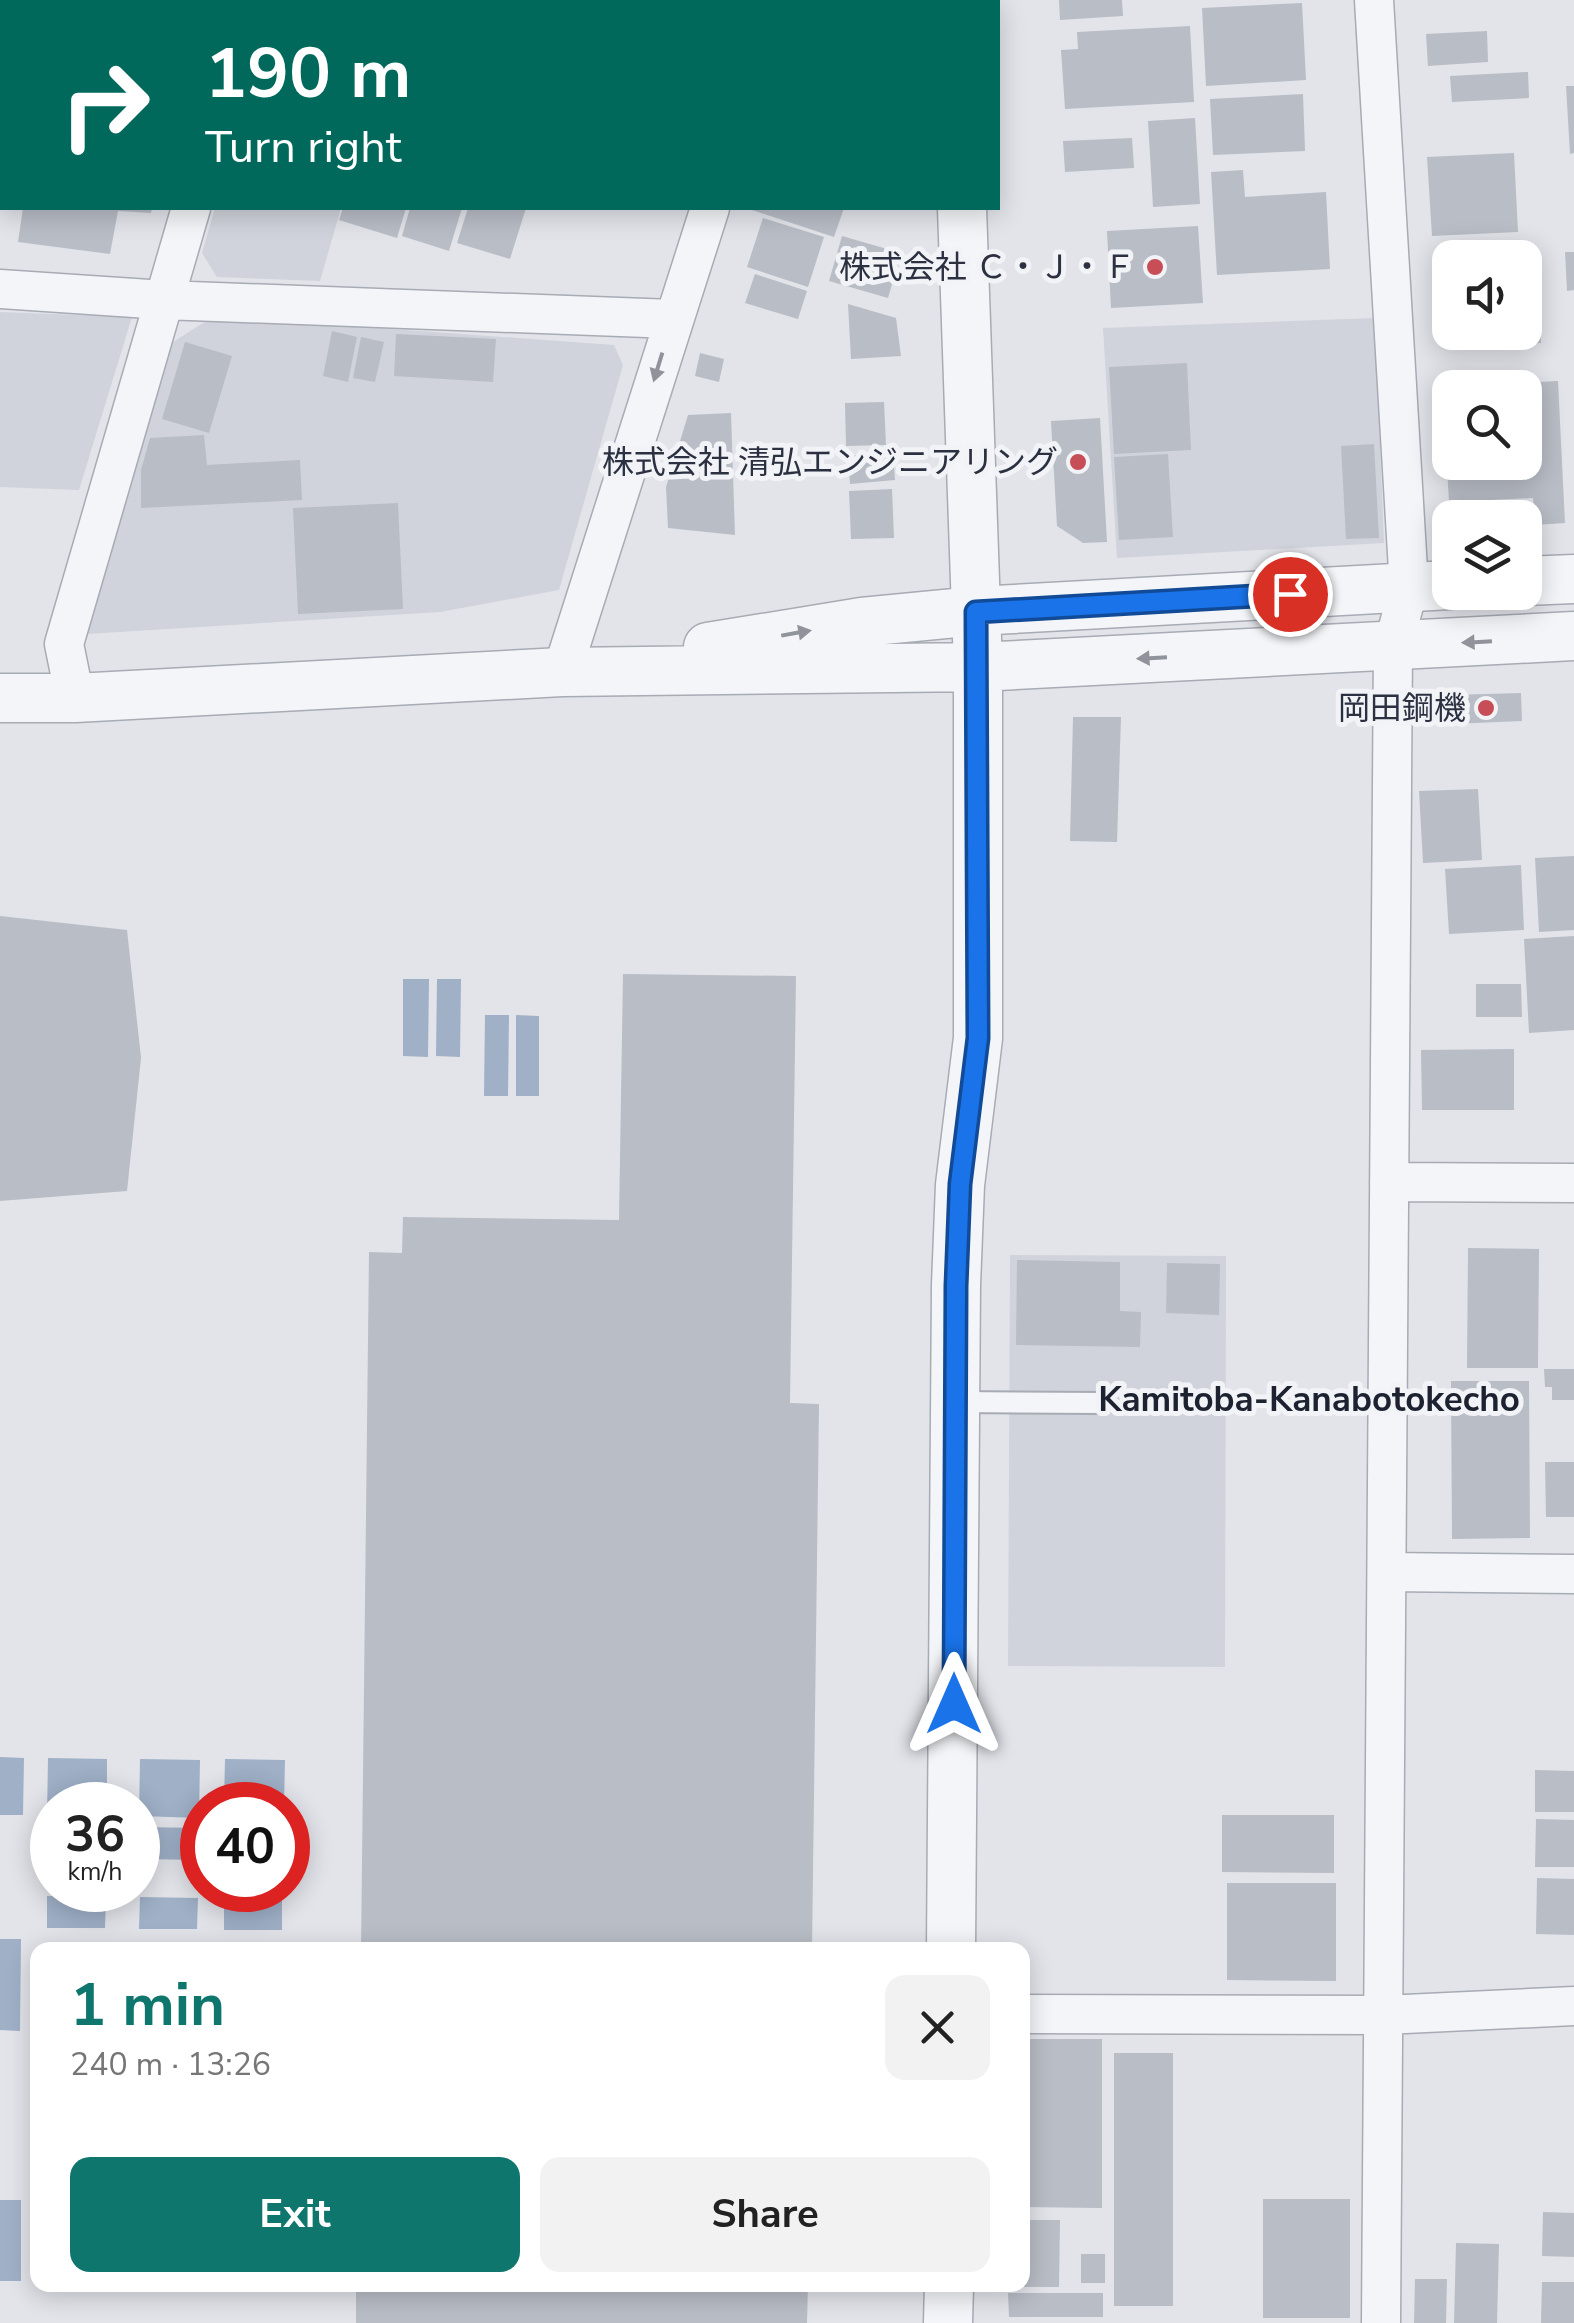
<!DOCTYPE html>
<html lang="en">
<head>
<meta charset="utf-8">
<style>
  :root { --surface:#fff; --page:#f2f2f2; --text:#222; --muted:#767676; --accent:#0f766e }
  body { margin:0; font-family:"Nunito Sans","Noto Sans JP",sans-serif; background:var(--page); color:var(--text); height:100vh; display:flex; flex-direction:column; font-size:38px; white-space:nowrap }
  * { box-sizing:border-box; margin:0 }
  p { font-size:32px; color:var(--muted) }
  .icon { flex:none; width:55px; height:55px; fill:none; stroke:currentColor; stroke-width:2; stroke-linecap:round; stroke-linejoin:round }
  .map { position:relative; flex:1; overflow:hidden }
  .details { position:absolute; left:30px; top:1942px; width:1000px; height:350px; display:flex; flex-direction:column; background:var(--surface); border-radius:20px; box-shadow:0 5px 25px #0003 }
  .details>* { flex:none }
  .top-card { position:absolute; left:0px; top:0px; width:1000px; height:210px; box-shadow:0 5px 25px #0003; background:#00695c; color:#fff; overflow:hidden }
  .tools { position:absolute; left:1432px; top:240px; display:grid; gap:20px }
  .tools a { display:grid; place-items:center; width:110px; height:110px; border-radius:20px; background:var(--surface); box-shadow:0 5px 25px #0003; font-size:50px }
  .speed { position:absolute; left:30px; top:1782px; display:flex; gap:20px; font-size:50px; font-weight:700; text-align:center }
  .speed>* { display:grid; place-content:center; width:130px; height:130px; border-radius:50%; background:var(--surface); box-shadow:0 5px 25px #0003; line-height:1 }
  .speed small { font-size:25px; font-weight:400 }
  .speed .limit { border:15px solid #d22; background:#fff; color:#111 }
  .pin { position:absolute; display:grid; place-items:center; width:85px; height:85px; color:#fff; margin:-42px; border:5px solid #fff; border-radius:50%; box-shadow:0 2px 10px #0007 }
  .me { position:absolute; width:110px; margin:-55px; rotate:0deg; stroke-linejoin:round; filter:drop-shadow(0 0 8px #0008) }
  .turn { display:flex; align-items:center; gap:35px; height:210px; padding:0 40px; font-size:45px }
  .turn .icon { width:130px; height:130px; stroke-width:2.5 }
  .turn b { display:block; font-size:70px; line-height:85px }
  .round { display:grid; place-items:center; flex:none; width:105px; height:105px; border-radius:20px; background:var(--page) }
  .headline { display:flex; align-items:center; justify-content:space-between; height:170px; padding:0 40px }
  h1 { font-size:60px; font-weight:700; line-height:75px; color:var(--accent) }
  .primary-button { display:flex; gap:20px; margin-top:auto; padding:20px 40px }
  .primary-button a { flex:1; height:115px; border-radius:20px; background:var(--accent); color:#fff; font-size:40px; font-weight:700; line-height:115px; text-align:center }
  .primary-button a+a { background:var(--page); color:var(--text) }
  .map>svg:first-child { display:block }
  .built { fill:#d0d3db }
  .water { fill:#9fb0c7 }
  .building { fill:#b9bdc6 }
  .lines { fill:none; stroke-linecap:round; stroke-linejoin:round }
  .service-casing { stroke:#a7abb4; stroke-width:24 }
  .minor-casing { stroke:#a7abb4; stroke-width:41 }
  .tertiary-casing { stroke:#a7abb4; stroke-width:51 }
  .service { stroke:#f4f5f8; stroke-width:20 }
  .minor { stroke:#f4f5f8; stroke-width:38 }
  .tertiary { stroke:#f4f5f8; stroke-width:48 }
  .oneway { fill:#90939c }
  .route-casing { stroke:#114b97; stroke-width:25 }
  .route { stroke:#1a73e8; stroke-width:18 }
  .poi-dot { fill:#c74e57; stroke:#f1f3f7; stroke-width:4 }
  .labels { text-anchor:middle; stroke-width:10; stroke-linejoin:round; paint-order:stroke }
  .poi-label { font-size:32px; fill:#2b3141; stroke:#f1f3f7; text-anchor:end }
  .neighbourhood-label { font-size:35px; font-weight:bold; fill:#1d2231; stroke:#f1f3f7 }
</style>
</head>
<body>
<div class="map">
<svg width="1574" height="2323" viewBox="0 0 1574 2323">
  <rect width="100%" height="100%" fill="#e2e4ea"/>
  <!-- built -->
  <path class="built" d="M215 208H341L320 281 217 277 202 253Z
    M0 312 132 317 79 490 0 487Z
    M214 316 614 345 623 365 559 590 440 612 87 634 173 342Z
    M1375 318 1384 543 1117 558 1103 328Z
    M1010 1255 1226 1256 1225 1667 1008 1666Z"/>
  <!-- water -->
  <path class="water" d="M403 979H429L428 1057 403 1056Z
    M437 979H461L460 1057 436 1056Z
    M485 1015H509L508 1096H484Z
    M516 1015 539 1016V1096H516Z
    M0 1757 24 1758 23 1815H0Z
    M48 1758 107 1759V1805H52V1816H47Z
    M140 1759 200 1760 199 1818 139 1816Z
    M225 1759 285 1760 284 1805H224Z
    M140 1827 200 1828V1860L140 1859Z
    M47 1896 106 1897 105 1928H47Z
    M140 1897 198 1898 197 1929H139Z
    M224 1898 282 1899V1930H224Z
    M0 1939H21L20 2031 0 2030Z
    M0 2200H21V2281H0Z"/>
  <!-- building -->
  <path class="building" d="M1059 0H1122L1123 16 1060 20Z
    M1302 3 1306 80 1206 86 1202 8Z
    M1190 26 1194 102 1065 109 1061 50 1078 49 1077 32Z
    M1487 31 1488 62 1428 66 1426 34Z
    M1528 72 1529 98 1452 102 1450 76Z
    M1566 86H1574V153L1570 154Z
    M1303 94 1305 151 1213 155 1210 99Z
    M1195 118 1200 204 1153 207 1148 121Z
    M1132 138 1134 168 1065 172 1063 141Z
    M1514 153 1518 232 1432 236 1427 157Z
    M1243 170 1245 197 1326 192 1330 269 1217 275 1211 172Z
    M23 208H152L151 213 118 211 110 254 18 242Z
    M343 208H406L397 238 339 220Z
    M410 208H462L449 251 402 236Z
    M468 208H526L510 259 457 243Z
    M746 208H844L834 237Z
    M763 218 824 237 808 287 747 267Z
    M1198 226 1203 303 1111 308 1107 231Z
    M842 236 901 253 888 298 829 281Z
    M1565 252H1574V290L1567 291Z
    M755 274 807 291 798 319 745 303Z
    M1525 289H1538L1541 343 1459 348V332H1525Z
    M848 304 896 318 901 356 851 359Z
    M332 331 357 337 348 382 323 376Z
    M396 334 496 339 493 382 394 376Z
    M361 337 384 342 375 382 353 378Z
    M185 342 232 356 209 433 162 419Z
    M700 353 724 359 719 382 695 376Z
    M1187 363 1191 450 1114 454 1109 367Z
    M1558 381 1565 523 1535 525 1533 498 1449 502 1445 434H1450V462H1525V388H1503V384Z
    M884 402 886 445 846 446 845 403Z
    M731 413 735 535 668 528 666 487 688 415Z
    M1100 418 1107 542 1083 543 1057 526 1051 421Z
    M204 435 207 465 300 460 302 500 141 508V470L150 438Z
    M1374 444 1379 538 1346 539 1341 446Z
    M893 453 895 480 850 484 848 456Z
    M1168 454 1173 537 1119 540 1114 457Z
    M892 489 894 538 851 539 849 491Z
    M398 503 403 609 298 614 293 508Z
    M1521 693 1522 721 1451 724 1450 695Z
    M1073 717H1121L1117 842 1070 841Z
    M1478 789 1482 860 1423 863 1419 791Z
    M1574 856V930L1539 932 1535 858Z
    M1521 865 1524 930 1449 934 1445 869Z
    M0 916 127 930 141 1058 127 1191 0 1201Z
    M1574 936V1030L1529 1033 1524 939Z
    M623 974 796 976 790 1403 819 1404 812 1950H361L369 1252 402 1253 403 1217 619 1220Z
    M1476 984H1521L1522 1017H1476Z
    M1514 1049V1110H1422L1421 1050Z
    M1468 1248 1539 1249 1538 1368H1467Z
    M1017 1260 1120 1262V1311L1141 1312 1140 1347 1016 1345Z
    M1167 1263 1220 1264 1219 1315 1166 1313Z
    M1544 1369H1574V1400H1552V1387H1545Z
    M1451 1381H1529L1530 1538 1452 1539Z
    M1545 1462H1574V1517H1546Z
    M1535 1770 1574 1771V1812H1535Z
    M1222 1815H1334V1873L1222 1872Z
    M1536 1819 1574 1820V1867H1535Z
    M1537 1878 1574 1879V1935L1536 1934Z
    M1227 1883H1336V1981L1227 1980Z
    M1022 2039H1102V2208L1022 2207Z
    M1114 2053H1173V2306H1114Z
    M1263 2199H1350V2318H1263Z
    M1543 2212 1574 2213V2257L1542 2256Z
    M1022 2220H1060L1059 2287H1022Z
    M1456 2243 1499 2244 1497 2323H1454Z
    M1081 2254H1105V2283H1081Z
    M1415 2279H1447L1446 2323H1414Z
    M1542 2282H1574V2323H1541Z
    M356 2285H808L807 2323H356Z
    M1008 2293H1103V2317H1009Z"/>
  <g class="lines">
    <defs>
      <path id="service" d="M955 1402 1102 1403"/>
      <path id="minor" d="M1374 0 1409 587 1393 646 1381 2323
        M250 2 251 0
        M778 2 779 0
        M0 289 164 300 673 319
        M562 672 710 208
        M75 698 64 644 191 208
        M1389 1182 1574 1183
        M1387 1572 1574 1574
        M1022 2014 1384 2015 1574 2006"/>
      <path id="tertiary" d="M942 0V2
        M1525 581 1574 579
        M708 647 862 622 976 611 1450 585
        M0 698H75L562 672 978 667 1574 636
        M951 1950 956 1285 960 1185 978 1038V667L962 208
        M948 2323 949 2285"/>
    </defs>
    <!-- service casing -->
    <use href="#service" class="service-casing"/>
    <!-- minor casing -->
    <use href="#minor" class="minor-casing"/>
    <!-- tertiary casing -->
    <use href="#tertiary" class="tertiary-casing"/>
    <!-- service -->
    <use href="#service" class="service"/>
    <!-- minor -->
    <use href="#minor" class="minor"/>
    <!-- tertiary -->
    <use href="#tertiary" class="tertiary"/>
  </g>
  <!-- one-way arrows -->
  <defs><path id="oneway-solid" d="M-6-.8H1V-3.2L6.5 0L1 3.2V.8H-6Z" transform="scale(2.5)"/></defs>
  <g class="oneway">
    <use href="#oneway-solid" transform="translate(658 367) rotate(107)"/>
    <use href="#oneway-solid" transform="translate(796 633) rotate(-10)"/>
    <use href="#oneway-solid" transform="translate(1477 642) rotate(177)"/>
    <use href="#oneway-solid" transform="translate(1152 658) rotate(177)"/>
  </g>
  <g class="lines">
    <defs>
      <path id="route" d="M954 1704 956 1286 960 1184 978 1038 976 612 1290 594"/>
    </defs>
    <!-- route casing -->
    <use href="#route" class="route-casing"/>
    <!-- route -->
    <use href="#route" class="route"/>
  </g>
  <!-- markers -->
  <g class="poi-dot">
    <circle cx="1155" cy="267" r="10"/>
    <circle cx="1078" cy="462" r="10"/>
    <circle cx="1486" cy="708" r="10"/>
  </g>
  <g class="labels">
    <!-- poi labels -->
    <g class="poi-label">
      <text x="1135" y="278">株式会社 Ｃ・Ｊ・Ｆ</text>
      <text x="1058" y="473">株式会社 清弘エンジニアリング</text>
      <text x="1466" y="719">岡田鋼機</text>
    </g>
    <!-- neighbourhood labels -->
    <g class="neighbourhood-label">
      <text x="1309" y="1411">Kamitoba-Kanabotokecho</text>
    </g>
  </g>
</svg>
<div class="tools">
<a><svg class="icon" aria-label="sound" viewBox="0 0 24 24"><path d="M4 9h4l5-4v14l-5-4H4zM17 9q2 3 0 6"/></svg></a>
<a><svg class="icon" aria-label="search" viewBox="0 0 24 24"><circle cx="10" cy="10" r="6"/><path d="M15 15l6 6"/></svg></a>
<a><svg class="icon" aria-label="layers" viewBox="0 0 24 24"><path d="M12 4l9 5-9 5-9-5zM3 14l9 5 9-5"/></svg></a>
</div>
<div class="speed"><div>36<small>km/h</small></div><div class="limit">40</div></div>
<div class="pin" style="left:1290px;top:594px;background:#d93025"><svg class="icon" aria-label="arrive" viewBox="0 0 24 24"><path d="M6 21V4h12l-3 4 3 4H6"/></svg></div>
<svg class="me" style="left:954px;top:1704px" viewBox="-20 -20 40 40"><path d="M0-17L14 15 0 8-14 15z" fill="#1a73e8" stroke="#fff" stroke-width="4"/></svg>
<div class="top-card">
<div class="turn"><svg class="icon" aria-label="right" viewBox="0 0 24 24"><path d="M7 20v-9h11M14 6l5 5-5 5"/></svg><div><b>190 m</b>Turn right</div></div>
</div>
<section class="details">
<div class="headline"><div><h1>1 min</h1><p>240 m · 13:26</p></div><a class="round"><svg class="icon" aria-label="close" viewBox="0 0 24 24"><path d="M6 6l12 12M18 6L6 18"/></svg></a></div>
<div class="primary-button"><a>Exit</a><a>Share</a></div>
</section>
</div>
</body>
</html>
